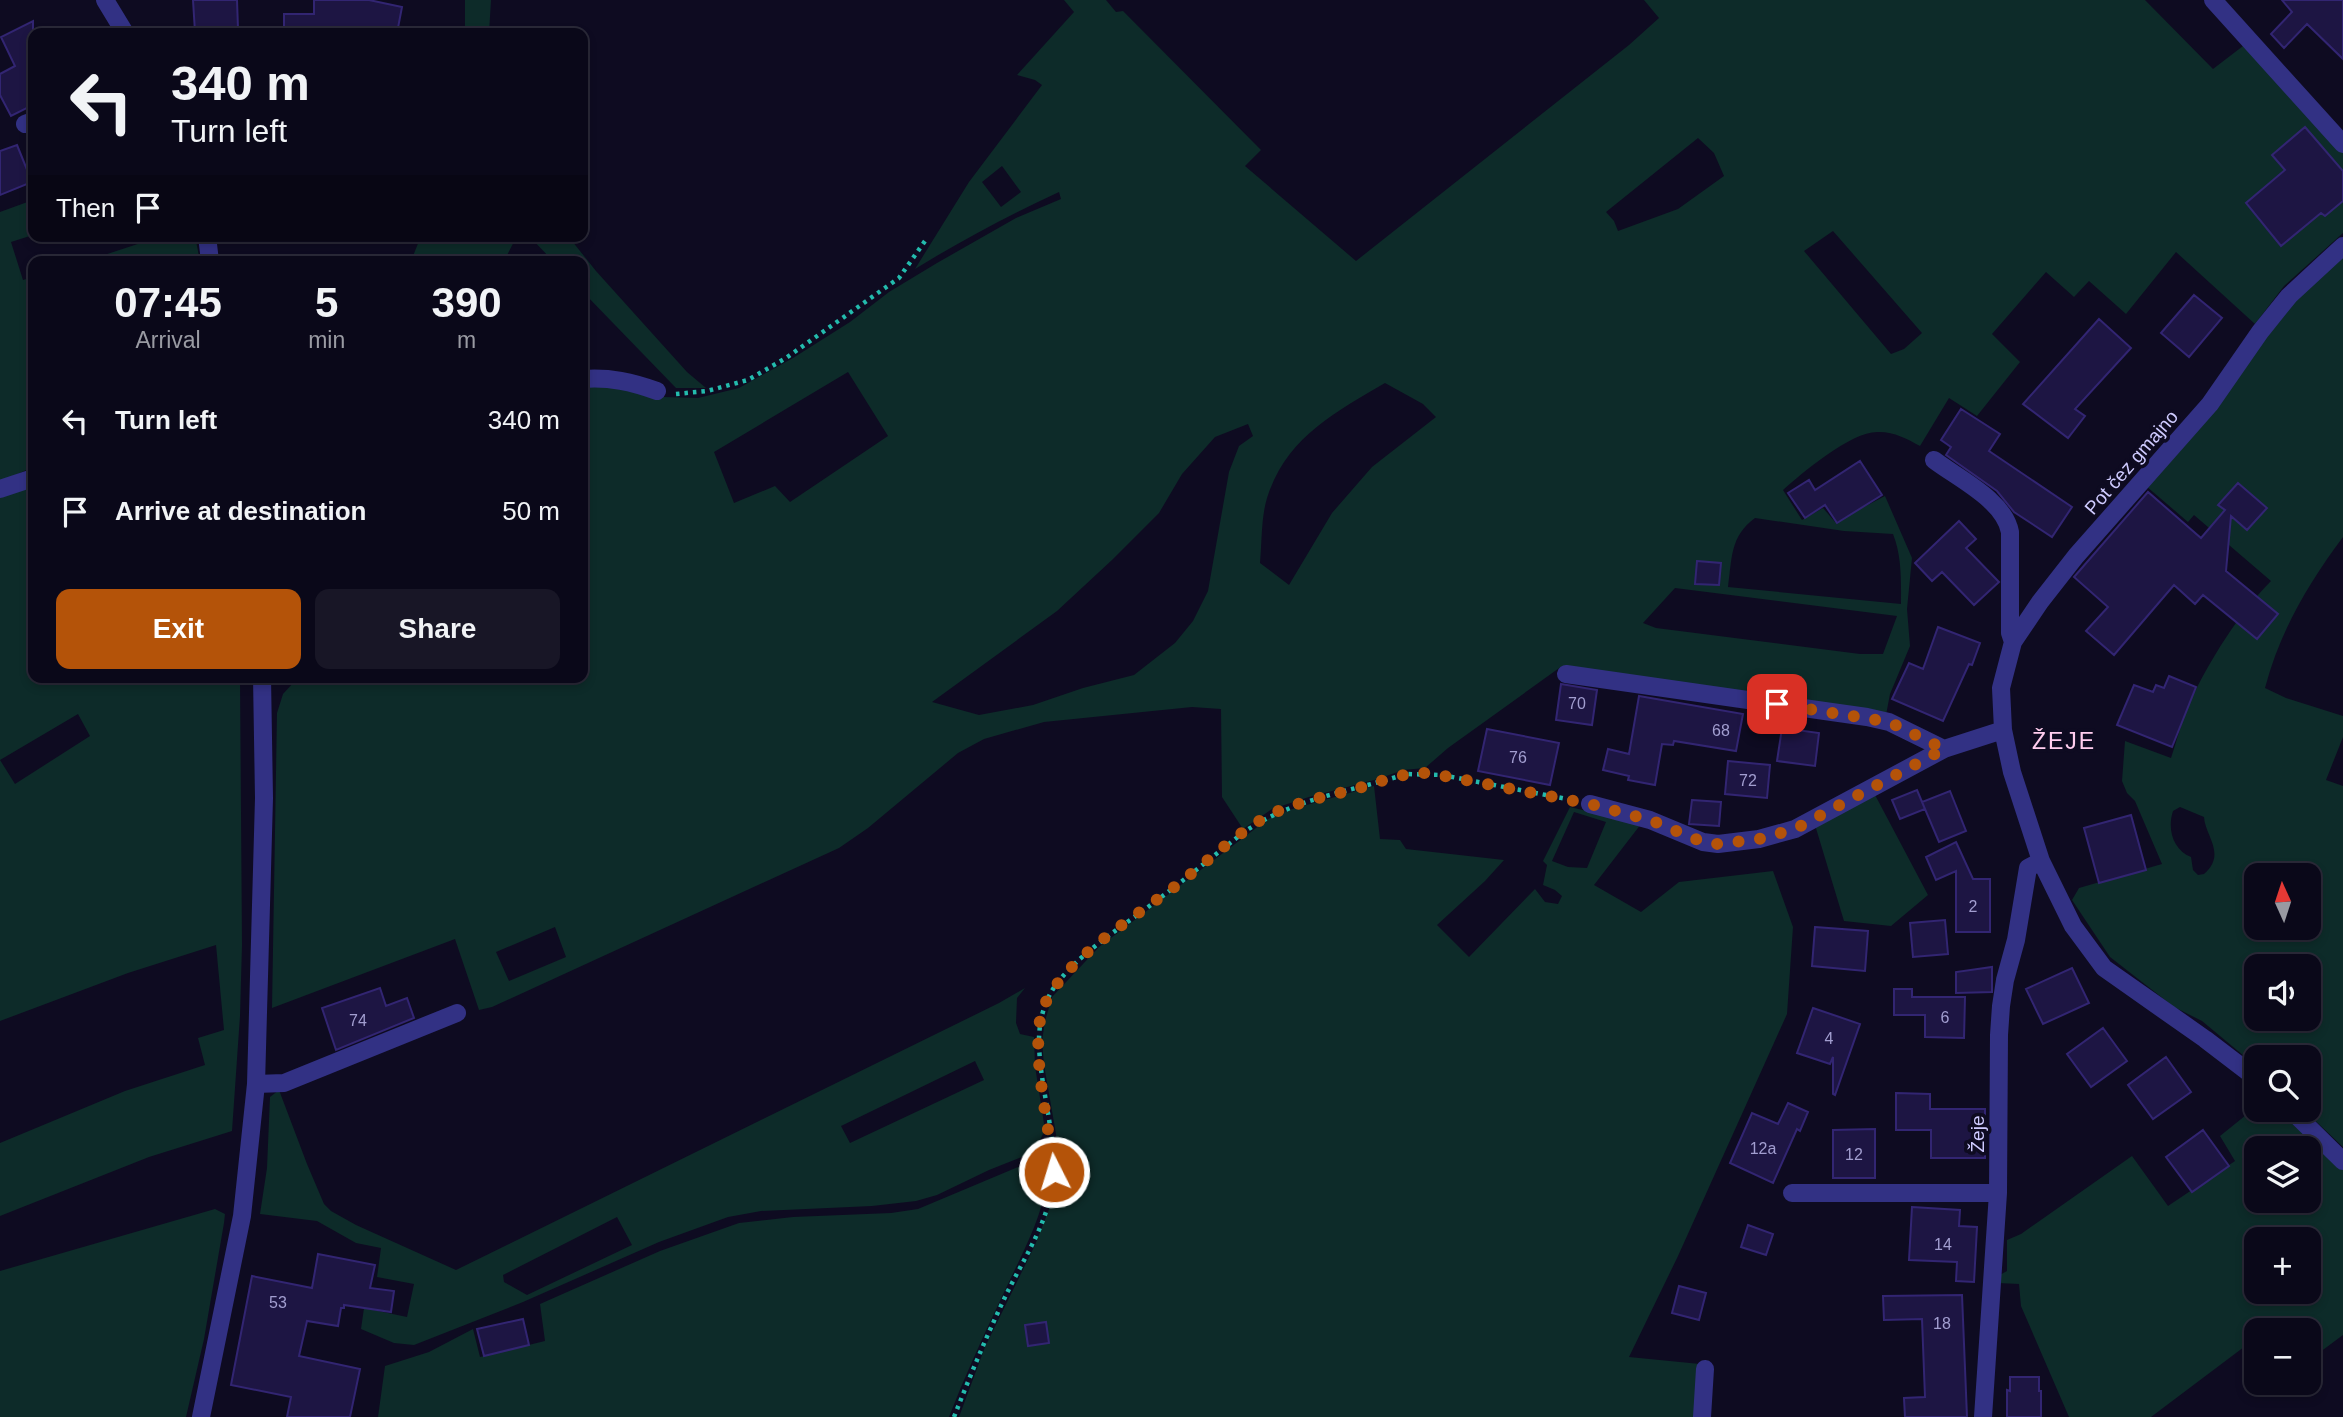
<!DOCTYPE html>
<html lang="en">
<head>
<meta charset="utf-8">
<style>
  :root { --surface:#0a0819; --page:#181626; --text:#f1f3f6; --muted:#999aa2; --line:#2a2938; --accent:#b45309 }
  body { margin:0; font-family:Helvetica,sans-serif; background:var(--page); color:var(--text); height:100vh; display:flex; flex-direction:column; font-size:26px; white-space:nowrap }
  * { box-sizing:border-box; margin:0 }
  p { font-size:23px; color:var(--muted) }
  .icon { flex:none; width:38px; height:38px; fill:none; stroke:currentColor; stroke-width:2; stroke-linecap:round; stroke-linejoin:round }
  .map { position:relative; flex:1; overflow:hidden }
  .panel { position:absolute; left:28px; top:256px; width:560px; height:427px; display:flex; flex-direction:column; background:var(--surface); border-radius:14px; box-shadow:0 4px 10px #0003,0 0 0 2px var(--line) }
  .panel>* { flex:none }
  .banner { position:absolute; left:28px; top:28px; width:560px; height:214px; border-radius:14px; box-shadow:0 4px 10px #0003,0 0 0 2px var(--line); background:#0a0819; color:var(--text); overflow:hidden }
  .needle { width:46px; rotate:357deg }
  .buttons { position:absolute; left:2244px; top:863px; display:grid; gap:14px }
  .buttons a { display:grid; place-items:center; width:77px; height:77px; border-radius:14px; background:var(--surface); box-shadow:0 4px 10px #0003,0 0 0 2px var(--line); font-size:35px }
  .pin { position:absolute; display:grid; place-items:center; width:60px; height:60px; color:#fff; margin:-30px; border-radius:14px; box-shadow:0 4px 10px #0006 }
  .me { position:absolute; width:77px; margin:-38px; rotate:355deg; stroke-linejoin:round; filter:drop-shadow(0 0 5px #0008) }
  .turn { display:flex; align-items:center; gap:24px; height:147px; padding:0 28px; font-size:32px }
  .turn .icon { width:91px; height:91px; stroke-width:2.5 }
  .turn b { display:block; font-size:49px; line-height:60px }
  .then { display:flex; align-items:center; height:66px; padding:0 28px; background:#0003; gap:14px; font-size:26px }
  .eta { display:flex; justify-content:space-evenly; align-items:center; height:119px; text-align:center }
  .eta b { font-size:42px; font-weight:700; line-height:49px }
  .action { display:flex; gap:14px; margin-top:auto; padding:14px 28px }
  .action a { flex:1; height:80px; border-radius:14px; background:var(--accent); color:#fff; font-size:28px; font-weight:700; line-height:80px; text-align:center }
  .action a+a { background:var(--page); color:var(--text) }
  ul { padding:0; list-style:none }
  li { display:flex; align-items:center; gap:21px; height:91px; padding:0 28px }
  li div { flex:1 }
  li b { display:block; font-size:26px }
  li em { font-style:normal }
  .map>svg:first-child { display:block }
  .green { fill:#0d2b29; fill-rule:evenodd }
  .building { fill:#1d1543; stroke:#322572; stroke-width:2 }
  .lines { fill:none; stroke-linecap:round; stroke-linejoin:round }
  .path { stroke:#23bbad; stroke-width:4.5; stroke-dasharray:3.5 5; stroke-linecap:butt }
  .minor { stroke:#323184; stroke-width:18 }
  .route { stroke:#b45309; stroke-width:12; stroke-dasharray:0 21.6 }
  .labels { text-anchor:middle; stroke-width:7; stroke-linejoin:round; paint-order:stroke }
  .number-label { font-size:16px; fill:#a29ed0 }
  .street-label { font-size:19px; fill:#cfcbff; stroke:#0e0b21 }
  .quarter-label { font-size:23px; letter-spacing:2px; fill:#ffcdee; stroke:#0e0b21 }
</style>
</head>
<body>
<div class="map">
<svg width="2343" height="1417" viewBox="0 0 2343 1417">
  <rect width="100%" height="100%" fill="#0e0b21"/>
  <!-- green -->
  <path class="green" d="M465 0H491L489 33H465Z
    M1064 0H1106L1116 12 1123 11 1261 150 1245 166 1356 261 1629 45 1659 18 1644 0H2145L2213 69 2243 46 2343 151V233L2284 286 2255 324 2176 252 2126 314 2089 281 2074 297 2046 272 1992 334 2020 362 1977 416 1949 398 1920 446C1907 439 1895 432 1879 432 1853 430 1803 472 1783 490L1802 520 1823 508 1835 522 1885 496 1912 558 1907 609 1910 646 1890 694 1886 715 1562 666 1448 748 1425 768 1403 770 1378 779 1309 797 1272 809 1243 829 1222 797 1221 709 1192 707 1044 722 984 739 958 753 868 828 839 848 492 1007 479 1010 455 939 272 1008 277 713 283 694 294 682V677H583V385L623 387 663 397 698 398 739 388 793 358 850 322 889 292 937 263 1016 218 1061 199 1059 192C1009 215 962 240 915 269L969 182 1042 85 1035 80 1017 75 1074 12ZM1698 138 1714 153 1724 176 1678 209 1618 231 1614 221 1606 212ZM1002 166 1021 192 1001 207 982 182ZM1833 231 1922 333 1904 349 1891 354 1804 251ZM848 372 888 436 790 502 775 486 734 503 714 452ZM1385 383 1423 404 1436 417 1372 467 1332 513 1289 585 1260 563C1262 542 1261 518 1267 498 1286 438 1334 413 1385 383ZM1248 424 1253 436 1239 446 1229 472 1208 591 1193 621 1175 643 1134 675 1083 688 1033 705 979 715 932 702 1057 611 1112 560 1159 513 1182 474 1215 437ZM1755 518 1844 531 1893 534C1902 557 1901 580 1901 604L1728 587C1732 559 1730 536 1755 518ZM1697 561 1720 563 1719 585 1695 584ZM1675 588 1897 616 1883 654H1860L1656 628 1643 623ZM555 927 566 957 509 981 496 952Z
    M33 200V235L11 242 23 280 33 277V467L0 482V212Z
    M162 236H195L200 261H86Z
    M421 236H517L504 261H411Z
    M529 236H568L596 271 687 372 706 388H676L583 292V261H553Z
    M2343 255V537C2308 584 2280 631 2265 688L2286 698 2343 716V737L2326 780 2343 786V1147L2304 1110H2308V1057H2256V1066L2202 1021 2174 1007 2110 957 2072 900 2079 888 2162 864 2135 801 2127 793 2122 781 2125 741 2171 758C2177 740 2182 720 2190 702 2209 661 2239 613 2271 581L2194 515 2188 522 2146 486 2180 451 2294 299ZM2180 807 2204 817C2205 836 2227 854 2204 874L2198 875 2193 870 2191 857C2173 850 2167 829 2173 811ZM2256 875H2308V928H2256ZM2256 966H2308V1018H2256Z
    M33 482V677H240L242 945 240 1016 232 1131 149 1157 0 1216V1143L125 1091 205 1065 198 1038 224 1030 216 945 128 973 0 1021V497ZM78 714 90 736 15 784 0 760Z
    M1374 786 1380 839 1400 840 1406 849 1504 860 1485 881 1437 925 1469 957 1535 889 1545 902 1558 904 1562 896 1555 890 1543 885 1547 865 1543 861 1570 807 1641 824 1594 885 1641 912 1679 882 1773 871 1793 927 1787 1014 1678 1256 1629 1357 1700 1364 1696 1417H959L985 1347 1035 1245 1055 1194 1058 1175 1056 1134 1044 1065 1042 1041 1045 1021 1052 997 1099 947 1268 819 1289 810ZM1574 812 1606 822 1587 868 1568 867 1552 861Z
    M1874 793 1928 895 1891 926 1844 921 1815 825Z
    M1025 988 1017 998 1016 1023 1020 1034 1034 1037 1035 1066 1045 1130 1037 1146 1022 1157 989 1170 937 1195 916 1201 872 1206 761 1211 728 1217 659 1242 523 1302 414 1345 394 1343 361 1329 364 1308 407 1317 414 1284 377 1277 381 1248 356 1243 317 1221 260 1214 267 1168 270 1097 279 1090 307 1164 324 1204 331 1211 356 1225 456 1270 999 1003ZM975 1061 984 1080 850 1143 841 1126ZM617 1217 632 1245 527 1295 504 1282 503 1275Z
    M2256 1107V1110H2282L2343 1169V1335L2308 1361V1330H2256V1361L2244 1347 2151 1417H2069L2021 1306 2019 1284 1998 1283V1276L2007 1271V1240L2021 1234 2132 1156 2168 1206 2235 1161 2220 1136ZM2256 1148H2308V1200H2256ZM2256 1239H2308V1292H2256Z
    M1048 1145C1054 1203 1022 1252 999 1303 981 1341 964 1378 949 1417H378L385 1366 429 1352 473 1329 480 1357 545 1341 540 1304 660 1251 739 1223 793 1217 891 1213 918 1209 1035 1160Z
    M215 1209 225 1214 224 1223 204 1339 186 1417H0V1271Z"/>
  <!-- building -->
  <path class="building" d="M193 0H237L238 29 195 32Z
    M314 0H369L402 7 397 33H284V14H314Z
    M2282 0H2343V59L2307 24 2284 48 2271 34 2292 12Z
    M33 21V105L11 116 0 95V74L15 66 1 37Z
    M2305 127 2343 171V201L2325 216 2321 213 2281 246 2246 203 2285 170 2272 155Z
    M17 145 32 182 0 195V151Z
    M2194 295 2222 318 2189 357 2161 333Z
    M2099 319 2131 348 2075 409 2085 416 2068 438 2023 404Z
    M1961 409 2000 434 1989 451 2072 507 2052 537 2014 512 1997 491 1946 455 1951 447 1941 440Z
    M1860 461 1882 495 1837 523 1825 505 1805 518 1788 493 1809 480 1815 490Z
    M2238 483 2267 508 2247 530 2231 516 2226 571 2278 614 2257 639 2203 595 2195 604 2174 585 2114 655 2086 631 2108 607 2074 577 2148 492 2201 538 2225 510 2218 505Z
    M1959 521 1976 539 1966 548 1999 582 1974 605 1942 572 1932 581 1915 563Z
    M1697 561 1721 563 1719 585 1695 584Z
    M1938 627 1980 643 1972 665 1969 664 1943 721 1892 699 1909 663 1923 669Z
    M2169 676 2196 687 2172 747 2117 725 2134 685 2153 692 2156 685 2164 688Z
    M1561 684 1597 690 1592 725 1556 720Z
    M1639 696 1743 714 1736 751 1674 741 1673 745 1662 744 1655 785 1628 780 1629 776 1603 770 1608 749 1629 754Z
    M1782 728 1819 733 1815 766 1777 761Z
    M1487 729 1559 743 1550 785 1478 771Z
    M1728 761 1770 765 1767 798 1725 794Z
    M1917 790 1925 809 1900 819 1892 800Z
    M1950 791 1966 831 1939 842 1922 802Z
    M1692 800 1721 802 1719 826 1689 824Z
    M2131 815 2146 870 2099 883 2084 828Z
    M1956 842 1973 879H1990V932H1956V871L1936 880 1926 857Z
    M1945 920 1948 954 1913 957 1910 923Z
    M1815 927 1868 931 1865 971 1812 966Z
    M1992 967V992L1956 993V972Z
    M2072 968 2089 1003 2043 1024 2026 989Z
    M380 988 386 1006 407 998 414 1018 336 1050 322 1008Z
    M1894 989H1912V997H1965L1964 1038 1925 1037V1015H1894Z
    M1813 1008 1860 1024 1835 1095 1833 1094V1057L1830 1064 1797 1053Z
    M2103 1028 2127 1061 2091 1087 2067 1054Z
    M2166 1057 2191 1092 2153 1119 2128 1085Z
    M1896 1093 1930 1094V1109H1985V1158H1931V1130H1896Z
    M1788 1103 1808 1112 1800 1131 1797 1129 1773 1183 1730 1163 1752 1113 1778 1124Z
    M1875 1129V1178H1833V1130Z
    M2203 1130 2229 1166 2192 1192 2166 1157Z
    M1912 1207 1960 1210 1959 1226 1977 1227 1974 1282 1956 1281 1957 1262 1909 1260Z
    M1748 1225 1773 1234 1766 1255 1741 1247Z
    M318 1254 375 1265 370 1288 394 1291 391 1312 344 1305V1308H341L338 1326 307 1321 299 1356 360 1369 350 1417H287L291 1397 231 1385 252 1276 312 1288Z
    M1679 1286 1706 1293 1699 1320 1672 1313Z
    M1962 1295 1967 1417H1905L1904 1398 1925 1397 1922 1319 1884 1320 1883 1296Z
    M523 1319 529 1345 484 1356 477 1329Z
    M1046 1322 1049 1343 1028 1346 1025 1325Z
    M2010 1377H2039V1391H2041V1417H2007V1390L2010 1391Z"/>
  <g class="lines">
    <!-- path -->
    <path class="path" d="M676 394 707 391 748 380 786 358 899 278 925 241
      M954 1417C970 1376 987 1335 1006 1295 1022 1262 1044 1229 1051 1193 1061 1147 1039 1089 1039 1041 1039 1021 1044 1002 1055 986 1078 955 1113 933 1144 910 1178 885 1211 858 1244 832 1294 798 1350 792 1406 774L1442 775 1572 800"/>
    <!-- minor -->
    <path class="minor" d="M105 0 125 33
      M2213 0 2343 144
      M25 124 33 121
      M207 236 210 261
      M583 379C610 377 632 382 657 391
      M1934 460C1959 479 2004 500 2010 532V633L2013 642
      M0 489 33 478
      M1566 674 1867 717 1889 722 1944 749
      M1590 804 1650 820 1703 842 1718 844 1759 839 1795 829 1944 749 2003 730
      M2256 1078 2205 1039 2104 968 2073 926 2041 861 2012 772 2003 730 2001 688 2013 642 2040 602 2076 556 2210 404 2260 332 2289 296 2343 246
      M256 1084 284 1083 457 1013
      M2291 1110 2343 1161
      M1792 1193H1998
      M201 1417 242 1216 256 1084 264 798 262 677
      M1702 1417 1705 1369
      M1983 1417 1998 1193 1999 1035 2001 1006 2005 980 2016 940 2028 868 2041 861"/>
  </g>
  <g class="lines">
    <!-- route -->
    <path class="route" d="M1054 1172C1050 1129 1029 1047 1043 1009 1060 960 1142 913 1182 881 1209 860 1236 834 1266 817 1292 803 1323 797 1352 790 1377 783 1402 772 1429 773L1590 804 1650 820 1703 842 1718 844 1759 839 1795 829 1944 749 1889 722 1777 704"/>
  </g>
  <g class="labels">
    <!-- number labels -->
    <g class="number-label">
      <text x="1577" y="709">70</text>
      <text x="1721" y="736">68</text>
      <text x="1518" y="763">76</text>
      <text x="1748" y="786">72</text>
      <text x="1973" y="912">2</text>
      <text x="1945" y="1023">6</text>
      <text x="358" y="1026">74</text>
      <text x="1829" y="1044">4</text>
      <text x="1763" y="1154">12a</text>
      <text x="1854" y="1160">12</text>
      <text x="1943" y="1250">14</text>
      <text x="278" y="1308">53</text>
      <text x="1942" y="1329">18</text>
    </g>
    <!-- street labels -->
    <g class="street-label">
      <text transform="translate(2131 462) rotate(-49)" y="7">Pot čez gmajno</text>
      <text transform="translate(1977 1134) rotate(-90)" y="7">Žeje</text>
    </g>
    <!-- quarter labels -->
    <g class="quarter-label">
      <text x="2064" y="749">ŽEJE</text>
    </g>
  </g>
</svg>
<div class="buttons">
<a><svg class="needle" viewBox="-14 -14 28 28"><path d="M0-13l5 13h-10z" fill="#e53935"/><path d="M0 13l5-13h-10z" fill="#999aa2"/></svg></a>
<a><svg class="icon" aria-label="sound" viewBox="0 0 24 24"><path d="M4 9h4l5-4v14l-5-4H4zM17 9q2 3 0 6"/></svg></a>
<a><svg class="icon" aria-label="search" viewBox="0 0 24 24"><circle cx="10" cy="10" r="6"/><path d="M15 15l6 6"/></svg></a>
<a><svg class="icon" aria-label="layers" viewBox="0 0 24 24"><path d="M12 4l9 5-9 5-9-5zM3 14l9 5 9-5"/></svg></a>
<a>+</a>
<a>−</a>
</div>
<div class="pin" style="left:1777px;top:704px;background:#d93025"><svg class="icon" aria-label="arrive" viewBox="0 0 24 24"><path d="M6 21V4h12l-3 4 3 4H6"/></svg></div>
<svg class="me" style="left:1054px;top:1172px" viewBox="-20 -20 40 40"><circle r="17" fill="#b45309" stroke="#fff" stroke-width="3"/><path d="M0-11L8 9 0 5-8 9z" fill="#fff"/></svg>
<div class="banner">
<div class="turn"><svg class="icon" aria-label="left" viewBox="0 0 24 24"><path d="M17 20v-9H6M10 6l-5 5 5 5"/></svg><div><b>340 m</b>Turn left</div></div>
<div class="then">Then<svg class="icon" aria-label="arrive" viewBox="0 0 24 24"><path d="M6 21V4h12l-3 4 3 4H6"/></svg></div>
</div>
<section class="panel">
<div class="eta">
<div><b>07:45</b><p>Arrival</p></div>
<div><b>5</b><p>min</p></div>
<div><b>390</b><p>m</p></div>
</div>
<ul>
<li><svg class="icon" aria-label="left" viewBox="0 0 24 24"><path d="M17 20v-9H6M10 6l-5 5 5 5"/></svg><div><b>Turn left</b></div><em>340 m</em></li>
<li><svg class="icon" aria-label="arrive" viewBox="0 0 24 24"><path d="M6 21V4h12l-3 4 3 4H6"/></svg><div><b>Arrive at destination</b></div><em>50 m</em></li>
</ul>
<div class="action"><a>Exit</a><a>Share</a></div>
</section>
</div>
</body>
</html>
